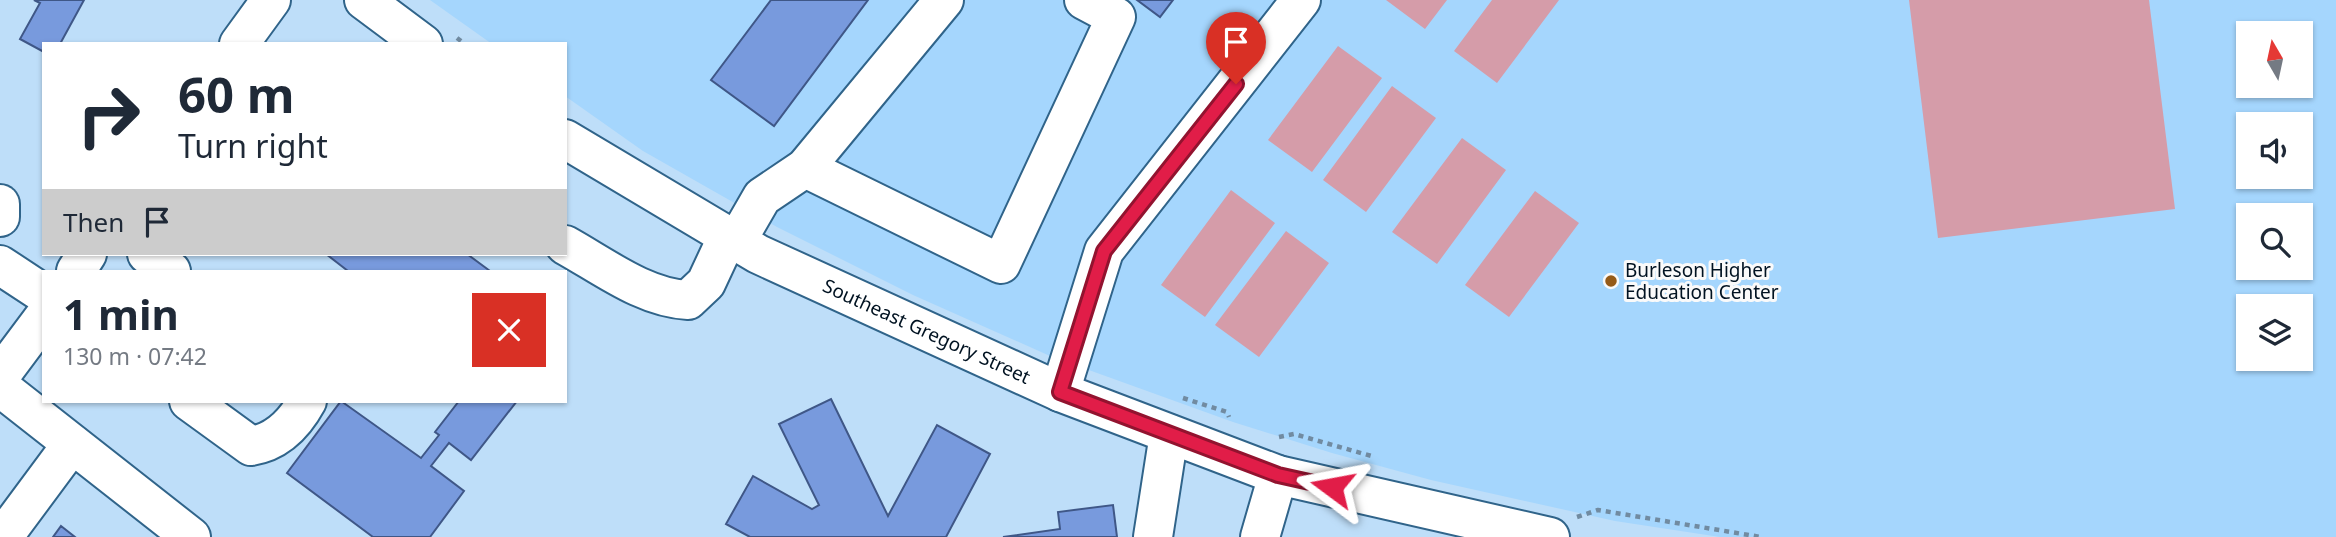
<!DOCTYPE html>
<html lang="en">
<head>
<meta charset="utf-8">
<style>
  :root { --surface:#fff; --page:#f2f2f3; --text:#1f2937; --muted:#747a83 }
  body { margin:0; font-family:"Noto Sans",sans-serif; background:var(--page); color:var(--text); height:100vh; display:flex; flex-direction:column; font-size:26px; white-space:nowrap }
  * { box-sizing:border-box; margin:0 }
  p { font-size:23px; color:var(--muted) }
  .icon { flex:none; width:38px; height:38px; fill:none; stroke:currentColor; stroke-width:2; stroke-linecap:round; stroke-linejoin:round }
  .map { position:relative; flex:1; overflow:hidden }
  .side { position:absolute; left:42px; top:270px; width:525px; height:133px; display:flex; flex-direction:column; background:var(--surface); border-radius:0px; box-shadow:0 2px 5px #0004 }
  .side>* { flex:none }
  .top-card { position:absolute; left:42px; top:42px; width:525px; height:214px; border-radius:0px; box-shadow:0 2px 5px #0004; background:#fff; color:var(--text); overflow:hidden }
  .needle { width:46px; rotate:351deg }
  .controls { position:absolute; left:2236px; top:21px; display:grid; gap:14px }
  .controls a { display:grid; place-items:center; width:77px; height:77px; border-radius:0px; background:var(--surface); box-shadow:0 2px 5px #0004; font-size:35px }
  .pin { position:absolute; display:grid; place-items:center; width:60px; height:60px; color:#fff; margin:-72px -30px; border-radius:50% 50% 50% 0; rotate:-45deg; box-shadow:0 0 7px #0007 }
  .pin .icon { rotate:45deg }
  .me { position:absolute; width:77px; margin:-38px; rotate:283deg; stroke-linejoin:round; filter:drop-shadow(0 0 5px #0008) }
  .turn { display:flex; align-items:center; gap:24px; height:147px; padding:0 21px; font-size:32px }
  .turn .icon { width:91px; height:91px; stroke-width:2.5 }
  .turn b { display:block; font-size:49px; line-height:60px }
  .then { display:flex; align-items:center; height:66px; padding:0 21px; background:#0003; gap:14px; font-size:26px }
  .round { display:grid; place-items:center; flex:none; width:74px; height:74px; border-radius:0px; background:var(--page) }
  .head { display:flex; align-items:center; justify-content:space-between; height:119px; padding:0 21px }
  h1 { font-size:42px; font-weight:700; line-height:52px }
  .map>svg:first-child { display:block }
  .built { fill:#a5d6fd; fill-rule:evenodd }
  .green { fill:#d59ca9 }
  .building { fill:#789add; stroke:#3f5787; stroke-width:2 }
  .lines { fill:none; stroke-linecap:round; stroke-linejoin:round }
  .minor-casing { stroke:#30648a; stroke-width:42 }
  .path { stroke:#718ba1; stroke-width:4.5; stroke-dasharray:5 5; stroke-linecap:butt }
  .minor { stroke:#fff; stroke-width:38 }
  .route-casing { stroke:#92132f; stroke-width:18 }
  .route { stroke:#e11d48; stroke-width:12 }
  .poi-dot { fill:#955b19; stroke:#fafafa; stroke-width:2.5 }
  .labels { text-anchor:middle; stroke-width:6; stroke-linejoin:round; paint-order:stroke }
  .poi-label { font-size:19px; fill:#001221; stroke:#fafafa; text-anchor:start }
  .street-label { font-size:19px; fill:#001221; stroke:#fafafa }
</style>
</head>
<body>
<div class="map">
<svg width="2336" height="537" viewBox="0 0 2336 537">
  <rect width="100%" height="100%" fill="#bedef9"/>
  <!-- built -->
  <path class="built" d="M430 0H2336V537H1720L1615 521 1431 480 1332 453 1233 422 1050 356 913 295 777 227 643 151 565 96V44H492ZM2249 33H2301V86H2249ZM2249 124H2301V177H2249ZM2249 215H2301V268H2249ZM2249 306H2301V359H2249Z"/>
  <!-- green -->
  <path class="green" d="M1386 0H1447L1425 29Z
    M1492 0H1559L1497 83 1454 51Z
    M1909 0H2149L2175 209 1938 238Z
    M1338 46 1382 78 1312 172 1268 140Z
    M1392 86 1436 118 1366 212 1323 180Z
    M1462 138 1506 170 1437 264 1392 232Z
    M1231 190 1275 223 1205 317 1161 285Z
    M1535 191 1579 223 1509 317 1465 285Z
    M1286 231 1329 263 1259 357 1215 325Z"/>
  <!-- building -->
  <path class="building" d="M34 0H84L60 44H44V52L20 39 40 3Z
    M771 0H868L774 126 711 80Z
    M1137 0H1173L1160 17Z
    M326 254H467L490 271H348Z
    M831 399 888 516 937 425 990 454 946 537H750L726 524 753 476 812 509 819 505 779 424Z
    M341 401 421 458 439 435 435 432 459 401H517L471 460 449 443 431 466 464 491 430 537H373L287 473Z
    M1113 505 1117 537H1003L1060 529 1058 512Z
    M61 526 75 537H53Z"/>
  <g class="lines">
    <defs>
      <g id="minor">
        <path d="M364 0 423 44"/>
        <path d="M239 44 271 0"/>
        <path id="s1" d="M565 139 758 254 1060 392 1278 475 1550 537"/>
        <path d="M805 168 1001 264 1116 17 1084 0"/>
        <path d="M0 204V217"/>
        <path d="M736 242 762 197 805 168 944 0"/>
        <path d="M565 245C603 266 644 298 688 300L706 283 727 238"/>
        <path d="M147 254 171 271"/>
        <path d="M0 265 44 294"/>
        <path d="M76 271 87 254"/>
        <path d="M0 376 44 317"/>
        <path d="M0 387 191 537"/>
        <path d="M1060 392 1104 251 1301 0"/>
        <path d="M189 401 251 446C277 442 295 423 307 401"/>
        <path d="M3 537 72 444"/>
        <path d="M1153 537 1169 434"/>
        <path d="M1260 537 1278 475"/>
      </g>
    </defs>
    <!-- minor casing -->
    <use href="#minor" class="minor-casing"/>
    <!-- path -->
    <path class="path" d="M457 38 465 44
      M1183 398 1227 412 1229 417
      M1279 437 1294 434 1375 457
      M1577 517 1598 510 1761 537"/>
    <!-- minor -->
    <use href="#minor" class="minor"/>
  </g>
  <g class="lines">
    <defs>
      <path id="route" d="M1236 84 1104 251 1060 392 1278 475 1332 487"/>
    </defs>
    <!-- route casing -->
    <use href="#route" class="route-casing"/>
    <!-- route -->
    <use href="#route" class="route"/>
  </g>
  <!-- markers -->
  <circle class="poi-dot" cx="1611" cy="281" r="7"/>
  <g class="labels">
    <!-- poi labels -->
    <g class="poi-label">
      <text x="1625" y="277">Burleson Higher<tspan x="1625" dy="22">Education Center</tspan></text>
    </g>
    <!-- street labels -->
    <g class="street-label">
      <text dy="7" stroke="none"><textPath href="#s1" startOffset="410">Southeast Gregory Street</textPath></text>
    </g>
  </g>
</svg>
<div class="controls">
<a><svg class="needle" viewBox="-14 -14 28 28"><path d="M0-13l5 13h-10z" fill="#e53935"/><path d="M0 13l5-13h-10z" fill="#747a83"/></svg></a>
<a><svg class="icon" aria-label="sound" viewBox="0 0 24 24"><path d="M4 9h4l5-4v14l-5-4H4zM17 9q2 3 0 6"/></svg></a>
<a><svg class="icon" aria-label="search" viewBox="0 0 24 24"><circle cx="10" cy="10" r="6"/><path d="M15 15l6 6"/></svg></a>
<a><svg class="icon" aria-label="layers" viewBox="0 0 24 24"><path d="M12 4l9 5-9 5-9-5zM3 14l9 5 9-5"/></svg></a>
</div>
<div class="pin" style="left:1236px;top:84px;background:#d93025"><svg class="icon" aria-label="arrive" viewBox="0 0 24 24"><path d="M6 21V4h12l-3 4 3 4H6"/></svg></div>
<svg class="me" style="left:1332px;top:487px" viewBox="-20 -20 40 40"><path d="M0-17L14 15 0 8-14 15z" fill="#e11d48" stroke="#fff" stroke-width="4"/></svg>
<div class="top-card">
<div class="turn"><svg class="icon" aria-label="right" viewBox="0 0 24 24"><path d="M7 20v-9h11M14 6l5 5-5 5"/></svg><div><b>60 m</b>Turn right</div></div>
<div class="then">Then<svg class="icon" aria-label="arrive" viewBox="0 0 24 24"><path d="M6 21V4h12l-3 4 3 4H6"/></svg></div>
</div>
<section class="side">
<div class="head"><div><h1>1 min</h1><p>130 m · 07:42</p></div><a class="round" style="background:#d93025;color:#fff"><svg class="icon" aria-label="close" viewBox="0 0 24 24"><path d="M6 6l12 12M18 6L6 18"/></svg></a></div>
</section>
</div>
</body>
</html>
